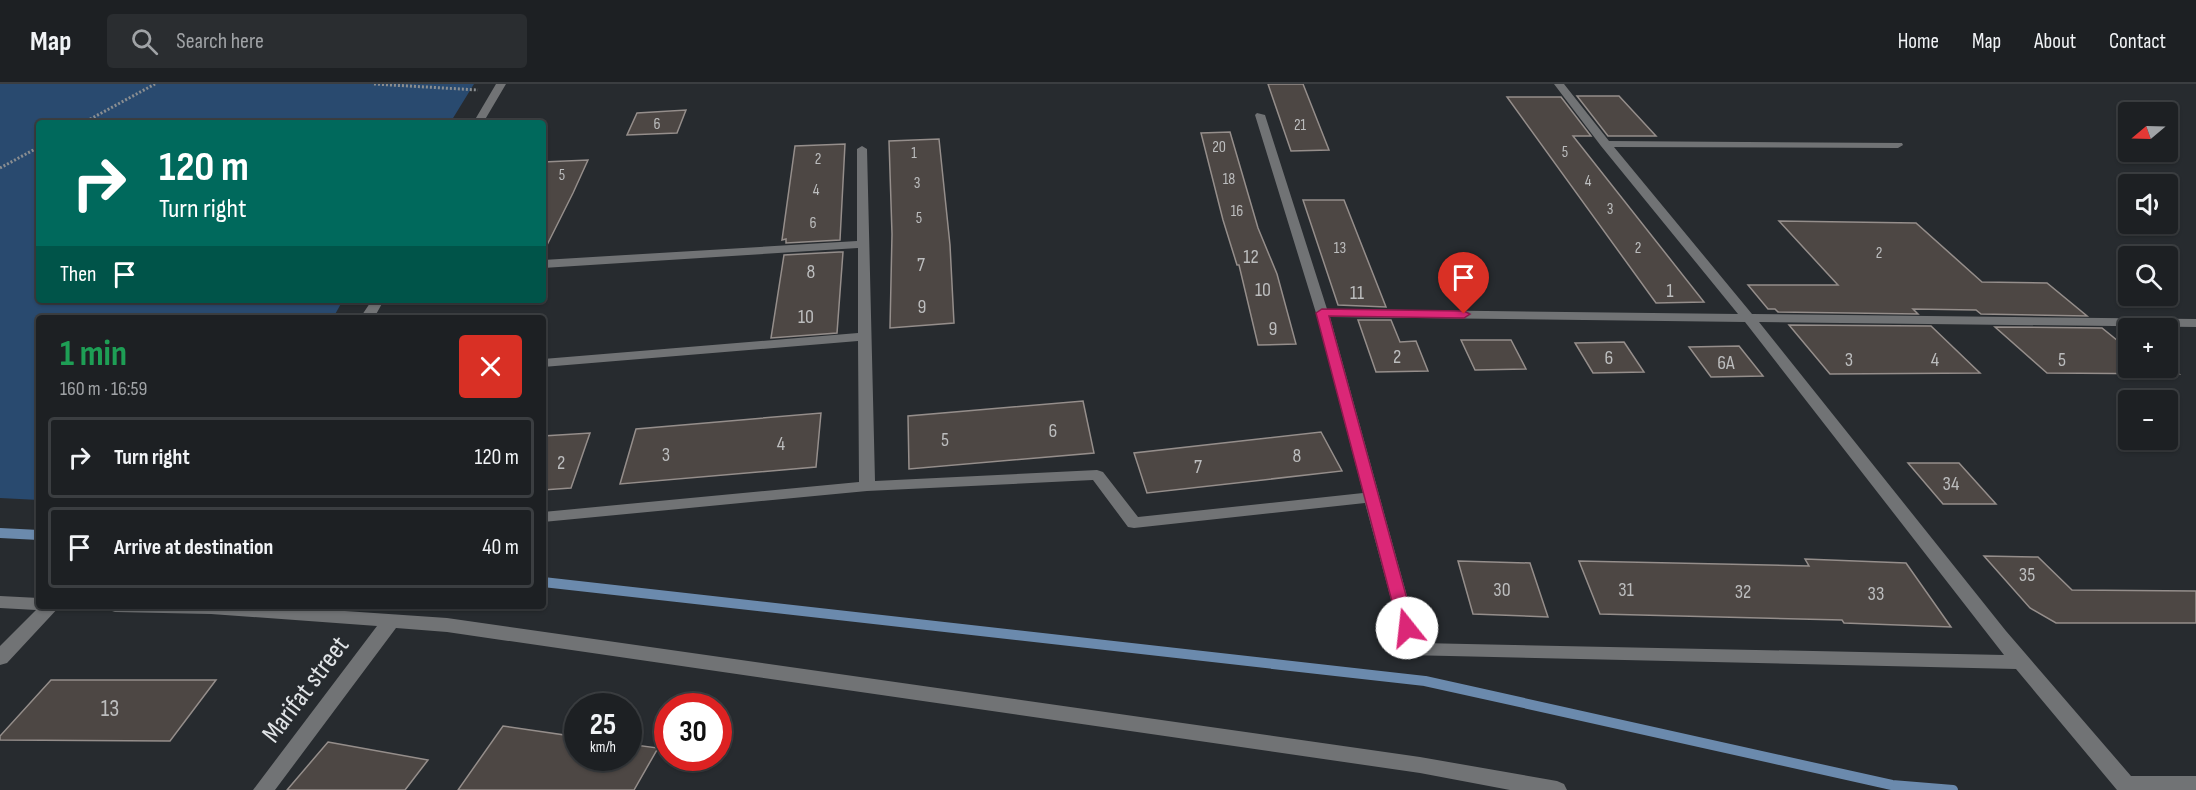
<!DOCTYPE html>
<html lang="en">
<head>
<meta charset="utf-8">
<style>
  :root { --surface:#1d2023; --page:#2a2d30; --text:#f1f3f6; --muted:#a0a3a6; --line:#3b3e41 }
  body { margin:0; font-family:"Sofia Sans Condensed",sans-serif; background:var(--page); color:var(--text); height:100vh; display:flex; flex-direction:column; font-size:22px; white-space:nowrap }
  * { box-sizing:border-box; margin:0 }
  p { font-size:20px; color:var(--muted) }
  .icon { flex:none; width:33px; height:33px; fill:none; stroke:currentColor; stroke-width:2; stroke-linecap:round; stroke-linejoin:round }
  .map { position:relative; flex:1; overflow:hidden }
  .panel { position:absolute; left:36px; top:231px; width:510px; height:294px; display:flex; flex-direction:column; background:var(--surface); border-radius:6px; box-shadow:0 2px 4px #0004,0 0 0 2px var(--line) }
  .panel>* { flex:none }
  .top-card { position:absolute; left:36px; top:36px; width:510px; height:183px; border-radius:6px; box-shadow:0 2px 4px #0004,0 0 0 2px var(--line); background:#00695c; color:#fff; overflow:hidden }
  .needle { width:39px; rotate:251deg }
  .buttons { position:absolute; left:2118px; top:18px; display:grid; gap:12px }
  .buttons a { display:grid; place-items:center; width:60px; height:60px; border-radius:6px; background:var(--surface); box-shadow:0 2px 4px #0004,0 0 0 2px var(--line); font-size:30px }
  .speed { position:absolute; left:564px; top:609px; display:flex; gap:12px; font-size:30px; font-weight:700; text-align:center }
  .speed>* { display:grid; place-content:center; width:78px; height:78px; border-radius:50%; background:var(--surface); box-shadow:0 2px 4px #0004,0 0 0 2px var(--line); line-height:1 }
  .speed small { font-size:15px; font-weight:400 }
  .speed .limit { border:9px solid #d22; background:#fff; color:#111 }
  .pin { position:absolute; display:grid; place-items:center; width:51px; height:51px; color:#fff; margin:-62px -26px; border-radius:50% 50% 50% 0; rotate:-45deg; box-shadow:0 0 6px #0007 }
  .pin .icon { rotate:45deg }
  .me { position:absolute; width:66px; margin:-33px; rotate:344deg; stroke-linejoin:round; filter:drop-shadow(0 0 4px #0008) }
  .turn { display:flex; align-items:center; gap:21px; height:126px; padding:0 24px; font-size:27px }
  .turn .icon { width:78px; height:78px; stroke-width:2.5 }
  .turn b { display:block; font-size:42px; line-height:51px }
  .then { display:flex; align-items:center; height:57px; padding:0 24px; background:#0003; gap:12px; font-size:22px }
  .round { display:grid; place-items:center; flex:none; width:63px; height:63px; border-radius:6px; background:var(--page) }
  .overview { display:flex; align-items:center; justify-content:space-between; height:102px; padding:0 24px }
  h1 { font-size:36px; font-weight:700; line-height:45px; color:#1e9e55 }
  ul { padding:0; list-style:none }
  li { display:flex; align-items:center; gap:18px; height:81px; margin:0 12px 9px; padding:0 12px; border:3px solid var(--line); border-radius:6px }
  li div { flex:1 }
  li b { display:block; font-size:22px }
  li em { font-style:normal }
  header { display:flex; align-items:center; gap:36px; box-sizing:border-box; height:84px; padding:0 30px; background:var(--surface); border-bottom:2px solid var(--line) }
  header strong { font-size:28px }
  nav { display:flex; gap:33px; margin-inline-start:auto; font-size:21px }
  .search { width:420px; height:54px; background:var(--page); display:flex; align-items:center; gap:15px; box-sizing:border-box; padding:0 21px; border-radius:6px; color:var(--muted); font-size:22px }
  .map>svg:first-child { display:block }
  .green { fill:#294a6f }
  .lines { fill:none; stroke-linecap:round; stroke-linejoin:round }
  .stream { stroke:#6b8aad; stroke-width:10 }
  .building { fill:#4d4744; stroke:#958e8b; stroke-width:1.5 }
  .path { stroke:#8a8e91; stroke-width:3; stroke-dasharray:2 2; stroke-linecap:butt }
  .minor { fill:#717375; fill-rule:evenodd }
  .route { fill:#db2777; stroke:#8e194d; stroke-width:1.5 }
  .labels { text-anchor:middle; stroke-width:4.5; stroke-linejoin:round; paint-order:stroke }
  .far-number-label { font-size:16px; fill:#bcbdbe }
  .number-label { font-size:20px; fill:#bcbdbe }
  .near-number-label { font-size:24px; fill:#bcbdbe }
  .near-street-label { font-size:27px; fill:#e1e4e7; stroke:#272b2f }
</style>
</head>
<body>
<header>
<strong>Map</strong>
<div class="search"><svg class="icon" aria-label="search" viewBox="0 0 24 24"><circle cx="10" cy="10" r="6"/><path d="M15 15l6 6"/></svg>Search here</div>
<nav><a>Home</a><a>Map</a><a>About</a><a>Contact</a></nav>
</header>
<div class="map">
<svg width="2196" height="706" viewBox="0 0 2196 706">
  <rect width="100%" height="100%" fill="#272b2f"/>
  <!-- green -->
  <path class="green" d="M0 0H474L450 39H39V216H343L333 234H39V416L0 414Z"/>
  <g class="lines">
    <!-- stream -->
    <path class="stream" d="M0 449 39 451
      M543 498 1425 597 1892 701 1953 706"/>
  </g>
  <!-- building -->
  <path class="building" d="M1268 0H1303L1329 66 1291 67Z
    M1577 12H1619L1656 52H1608Z
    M1507 13H1561L1591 52H1573L1704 218 1656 219Z
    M686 26 677 49 627 51 637 29Z
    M1230 48 1258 144 1277 190 1296 260 1258 261 1239 181H1237L1223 136 1201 49Z
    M939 55 950 161 954 239 890 244 892 150 889 57Z
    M845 60 840 156 786 159V155L782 156 795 62Z
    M588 76 573 109 543 169V78Z
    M1303 116H1344L1386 223 1338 221Z
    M1779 137 1916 139 1982 198 2047 199 2087 232 1981 230 1976 226 1913 225 1918 230 1778 228 1775 225H1768L1748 201H1838Z
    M839 168H843L837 249 771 254 784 171Z
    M1358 236H1391L1400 258 1416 257 1428 287 1376 288Z
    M1789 241 1931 242 1980 289 1830 290Z
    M1995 243 2102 244 2123 261H2128V284H2168V281L2179 290 2047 289Z
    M1461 256H1511L1526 285 1475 286Z
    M1624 258 1644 288 1593 289 1575 259Z
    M1739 262 1763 292 1711 293 1689 263Z
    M1083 317 1094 369 909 385 908 332Z
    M821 329 816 383 620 400 636 345Z
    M1321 348 1342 387 1147 409 1134 369Z
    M590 349 571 404 543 406V352Z
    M1908 379H1959L1996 420H1943Z
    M1984 472 2038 473 2072 506 2196 507V539H2056L2030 524Z
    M1805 475 1906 479 1951 543 1844 539 1842 536 1600 530 1579 477 1809 482Z
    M1458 477 1530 479 1548 533 1473 530Z
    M51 596H216L170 657 0 656V652Z
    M503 642 578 653V674H628V660L658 664 634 706H458Z
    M328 658 428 676 405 706H287Z"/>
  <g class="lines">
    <!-- path -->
    <path class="path" d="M374 0 478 6
      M83 39 155 0
      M0 84 39 63"/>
    <!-- minor -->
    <path class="minor" d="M496 0H506L483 39H473Z
      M1554 0H1564L1609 57 1902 59 1903 61 1898 64 1614 63 1752 230 2196 235V243L1759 238 2006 547 2131 692H2196V706H2117L2016 585 1406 571 1365 419 1134 444 1128 443 1093 396 867 407 543 438V428L859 398 858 257 543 283V275L858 249V164L543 184V176L857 157V65L862 62 867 65 875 397 1097 386 1103 388 1138 433 1363 409 1316 229 1255 31 1257 29 1265 31 1327 225 1738 230 1601 62ZM1330 233 1745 238 2004 571 1420 559Z
      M372 216H384L374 234H360Z
      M0 512 39 514V522H60L7 579 0 581V562L36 526 0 524Z
      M106 522H272L447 534 1420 673 1557 697 1564 700 1567 706H1510L1420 689 447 548 396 544 275 706H253L377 542 211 530 115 528 109 526Z"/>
  </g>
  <!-- route -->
  <path class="route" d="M1322 225 1464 227 1470 230 1464 234 1329 232 1415 544 1407 551 1399 544 1316 229Z"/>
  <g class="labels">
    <!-- far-number labels -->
    <g class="far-number-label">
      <text x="657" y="45">6</text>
      <text x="1300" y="46">21</text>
      <text x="1219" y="68">20</text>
      <text x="1565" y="73">5</text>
      <text x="914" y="74">1</text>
      <text x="818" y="80">2</text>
      <text x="562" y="96">5</text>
      <text x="1229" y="100">18</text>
      <text x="1588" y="102">4</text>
      <text x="917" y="104">3</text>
      <text x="816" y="111">4</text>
      <text x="1610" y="130">3</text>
      <text x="1237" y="132">16</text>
      <text x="919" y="139">5</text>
      <text x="813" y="144">6</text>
      <text x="1340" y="169">13</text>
      <text x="1638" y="169">2</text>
      <text x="1879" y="174">2</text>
    </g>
    <!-- number labels -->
    <g class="number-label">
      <text x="1251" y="179">12</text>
      <text x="921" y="187">7</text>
      <text x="811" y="194">8</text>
      <text x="1263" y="212">10</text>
      <text x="1670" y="213">1</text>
      <text x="1357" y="215">11</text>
      <text x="922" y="229">9</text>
      <text x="806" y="239">10</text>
      <text x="1273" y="251">9</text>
      <text x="1397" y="279">2</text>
      <text x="1609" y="280">6</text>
      <text x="1849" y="282">3</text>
      <text x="1935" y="282">4</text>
      <text x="2062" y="282">5</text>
      <text x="1726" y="285">6A</text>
      <text x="1053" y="353">6</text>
      <text x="945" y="362">5</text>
      <text x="781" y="366">4</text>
      <text x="666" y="377">3</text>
      <text x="1297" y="378">8</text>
      <text x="561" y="385">2</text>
      <text x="1198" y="389">7</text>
      <text x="1951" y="406">34</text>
      <text x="2027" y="497">35</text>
      <text x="1502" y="512">30</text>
      <text x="1626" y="512">31</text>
      <text x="1743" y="514">32</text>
      <text x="1876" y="516">33</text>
    </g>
    <!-- near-number labels -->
    <g class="near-number-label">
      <text x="110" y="632">13</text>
    </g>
    <!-- near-street labels -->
    <g class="near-street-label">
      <text transform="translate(305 605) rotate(-53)" y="9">Marifat street</text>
    </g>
  </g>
</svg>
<div class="buttons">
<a><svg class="needle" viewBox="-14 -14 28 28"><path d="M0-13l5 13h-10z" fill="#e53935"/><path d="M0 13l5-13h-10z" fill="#a0a3a6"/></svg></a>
<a><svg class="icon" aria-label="sound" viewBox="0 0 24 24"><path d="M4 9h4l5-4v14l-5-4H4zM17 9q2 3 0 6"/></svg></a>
<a><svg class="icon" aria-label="search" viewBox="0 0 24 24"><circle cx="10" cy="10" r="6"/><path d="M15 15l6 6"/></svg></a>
<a>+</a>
<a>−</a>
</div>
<div class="speed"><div>25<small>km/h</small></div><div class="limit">30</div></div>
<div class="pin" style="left:1464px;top:230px;background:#d93025"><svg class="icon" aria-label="arrive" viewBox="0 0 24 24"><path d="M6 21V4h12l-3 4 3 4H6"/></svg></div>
<svg class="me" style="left:1407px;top:544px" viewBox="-20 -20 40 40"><circle r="19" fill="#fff"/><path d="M0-13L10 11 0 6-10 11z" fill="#db2777"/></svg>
<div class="top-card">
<div class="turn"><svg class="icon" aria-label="right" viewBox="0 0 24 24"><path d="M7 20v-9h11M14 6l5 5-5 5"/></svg><div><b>120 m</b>Turn right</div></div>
<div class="then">Then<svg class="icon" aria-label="arrive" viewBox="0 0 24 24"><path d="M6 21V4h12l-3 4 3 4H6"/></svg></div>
</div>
<section class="panel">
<div class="overview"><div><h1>1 min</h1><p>160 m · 16:59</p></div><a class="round" style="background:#d93025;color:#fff"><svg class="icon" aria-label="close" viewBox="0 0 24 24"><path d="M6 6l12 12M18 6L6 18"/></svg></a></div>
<ul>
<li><svg class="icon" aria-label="right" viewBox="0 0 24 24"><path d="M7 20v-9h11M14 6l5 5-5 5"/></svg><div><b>Turn right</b></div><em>120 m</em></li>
<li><svg class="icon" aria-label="arrive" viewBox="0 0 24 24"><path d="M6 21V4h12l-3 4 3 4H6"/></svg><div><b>Arrive at destination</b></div><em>40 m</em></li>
</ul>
</section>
</div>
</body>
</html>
